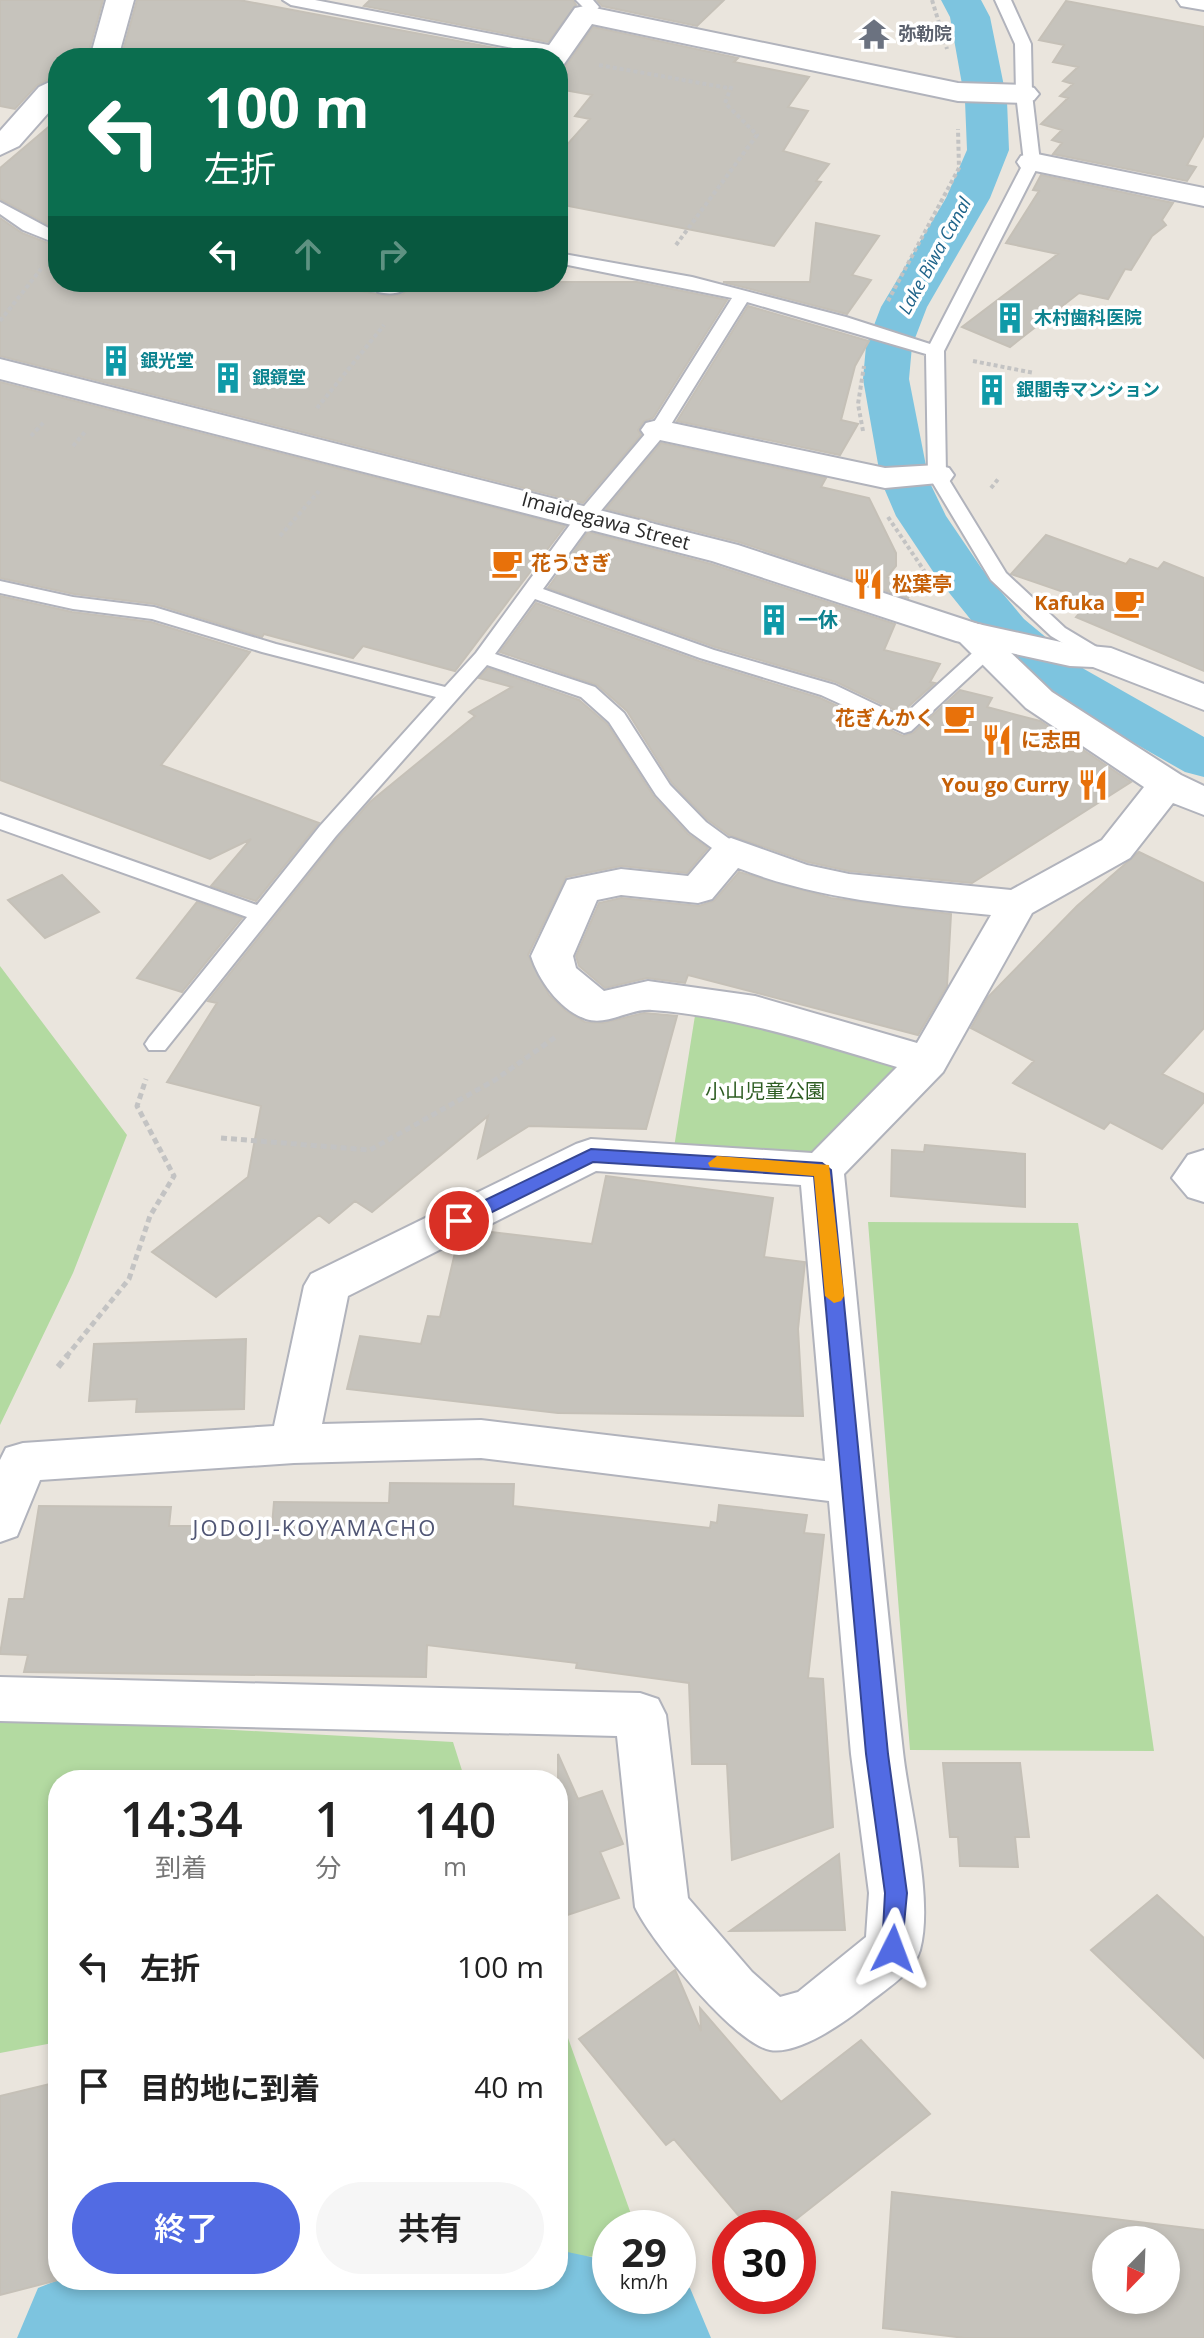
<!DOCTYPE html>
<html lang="ja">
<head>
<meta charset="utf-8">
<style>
  :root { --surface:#fff; --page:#f6f6f6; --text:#222; --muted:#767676; --accent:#526be3 }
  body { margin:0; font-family:"Open Sans","Noto Sans JP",sans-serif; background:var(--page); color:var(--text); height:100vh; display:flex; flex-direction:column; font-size:30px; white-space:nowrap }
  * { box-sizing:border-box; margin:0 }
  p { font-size:26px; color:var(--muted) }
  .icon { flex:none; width:44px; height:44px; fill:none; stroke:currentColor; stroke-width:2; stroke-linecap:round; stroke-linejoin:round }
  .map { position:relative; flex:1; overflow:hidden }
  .side { position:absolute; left:48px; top:1770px; width:520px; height:520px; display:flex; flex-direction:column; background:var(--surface); border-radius:32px; box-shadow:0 4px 12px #0003 }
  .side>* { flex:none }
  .guide { position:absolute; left:48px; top:48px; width:520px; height:244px; border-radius:32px; box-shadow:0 4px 12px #0003; background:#0b6e4f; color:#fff; overflow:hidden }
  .needle { width:52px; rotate:203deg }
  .controls { position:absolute; left:1092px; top:2226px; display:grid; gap:16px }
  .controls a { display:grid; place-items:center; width:88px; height:88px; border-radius:50%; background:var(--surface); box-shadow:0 4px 12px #0003; font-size:40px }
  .speed { position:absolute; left:592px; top:2210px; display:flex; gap:16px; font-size:40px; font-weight:700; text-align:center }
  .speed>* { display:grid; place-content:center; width:104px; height:104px; border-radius:50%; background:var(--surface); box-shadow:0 4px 12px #0003; line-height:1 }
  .speed small { font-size:20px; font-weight:400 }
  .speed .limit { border:12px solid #d22; background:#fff; color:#111 }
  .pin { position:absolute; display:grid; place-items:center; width:68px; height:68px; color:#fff; margin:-34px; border:4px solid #fff; border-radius:50%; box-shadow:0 2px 8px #0007 }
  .me { position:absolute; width:88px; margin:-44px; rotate:3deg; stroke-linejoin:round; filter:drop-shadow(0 0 6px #0008) }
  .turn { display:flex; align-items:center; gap:28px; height:168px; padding:0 24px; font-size:36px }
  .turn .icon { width:104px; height:104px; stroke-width:2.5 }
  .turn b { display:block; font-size:56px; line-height:68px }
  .lanes { display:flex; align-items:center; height:76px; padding:0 24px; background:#0003; justify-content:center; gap:40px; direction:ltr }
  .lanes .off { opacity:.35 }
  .eta { display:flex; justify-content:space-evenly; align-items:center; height:136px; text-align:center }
  .eta b { font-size:48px; font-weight:600; line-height:56px }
  .primary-button { display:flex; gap:16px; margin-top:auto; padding:16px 24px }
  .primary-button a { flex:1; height:92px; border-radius:48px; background:var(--accent); color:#fff; font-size:32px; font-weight:600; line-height:92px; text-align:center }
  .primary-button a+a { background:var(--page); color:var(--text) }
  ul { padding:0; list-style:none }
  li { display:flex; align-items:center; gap:24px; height:120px; padding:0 24px }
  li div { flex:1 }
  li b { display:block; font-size:30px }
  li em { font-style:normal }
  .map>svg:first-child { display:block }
  .green { fill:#b3daa1 }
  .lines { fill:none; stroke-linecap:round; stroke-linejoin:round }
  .canal { fill:#7dc4df; fill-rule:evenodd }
  .river { fill:#7dc4df; fill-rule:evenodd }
  .building { fill:#c6c3bc; stroke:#c5c0b7; stroke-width:2; fill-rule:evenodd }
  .lane-casing { stroke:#b1b3bc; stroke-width:4 }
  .street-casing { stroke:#b1b3bc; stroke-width:4 }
  .secondary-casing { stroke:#b1b3bc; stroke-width:4 }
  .path-far2 { stroke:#c3c3c3; stroke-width:4; stroke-dasharray:4 3; stroke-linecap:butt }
  .path-far1 { stroke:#c3c3c3; stroke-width:5; stroke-dasharray:6 4; stroke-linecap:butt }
  .path { stroke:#c3c3c3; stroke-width:6; stroke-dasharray:7 5; stroke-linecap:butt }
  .lane { fill:#fff; fill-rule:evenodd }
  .street { fill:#fff; fill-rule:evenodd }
  .secondary { fill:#fff; fill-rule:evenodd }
  .route { fill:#526be3; stroke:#354694; stroke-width:2 }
  .slow { fill:#f59e0b }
  .labels { text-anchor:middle; stroke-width:7; stroke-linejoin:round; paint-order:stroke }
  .far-worship-label { font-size:18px; font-weight:bold; fill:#5b616d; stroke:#fff; text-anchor:start }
  .far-water-label { font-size:18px; font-style:italic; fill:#1e6389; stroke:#fff }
  .far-culture-label { font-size:18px; font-weight:bold; fill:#0d838f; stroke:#fff; text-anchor:start }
  .street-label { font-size:20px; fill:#2a2a2a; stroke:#fff }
  .food-label { font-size:20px; font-weight:bold; fill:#c56008; stroke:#fff; text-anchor:start }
  .culture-label { font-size:20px; font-weight:bold; fill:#0d838f; stroke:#fff; text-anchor:start }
  .park-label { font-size:20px; fill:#2e5d23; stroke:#fff }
  .neighbourhood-label { font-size:22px; letter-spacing:2px; fill:#505675; stroke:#fff }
</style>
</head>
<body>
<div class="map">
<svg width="1204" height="2338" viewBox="0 0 1204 2338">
  <rect width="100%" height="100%" fill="#eae5dd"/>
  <!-- green -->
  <path class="green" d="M0 966 127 1135 73 1273 0 1425Z
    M697 1003 928 1061 822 1170 672 1160Z
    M868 1222 1078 1223 1154 1751 910 1750Z
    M0 1717 453 1742 465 1780H58V2042L0 2053Z
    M558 2010 636 2228H610V2257L558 2256Z"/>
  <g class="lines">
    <!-- canal -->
    <path class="canal" d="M941 0H981L990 17 1007 101 1009 150 990 198 927 307 912 346 909 379 929 481 946 516 982 569 1024 619 1084 669 1204 737V777L1185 772 1046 693 988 641 938 579 896 516 881 481 863 379 866 346 881 307 946 198 967 150 965 101 950 17Z"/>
    <!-- river -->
    <path class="river" d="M558 2250 610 2261V2296H678V2283L690 2288 711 2338H17L38 2288 58 2280H558Z"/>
  </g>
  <!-- building -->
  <path class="building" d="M0 0H103L87 58H58V75L37 85 15 109 0 106Z
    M137 0H239L538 56 121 58Z
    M370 0H573L576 5 548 42 364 6Z
    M597 0H724L697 26 602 6Z
    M1066 1 1204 27V135L1187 165 1196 167 1187 181 1053 154 1062 143 1052 140 1062 130 1041 124 1068 98 1060 96 1073 84 1063 81 1078 67 1053 62 1064 45 1039 40Z
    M593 27 738 58 734 62 809 77 788 107 808 111 783 151 829 164 816 181 821 182 774 246 558 204V155L590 119 575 116 592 95 558 89V69L566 66Z
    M58 119V230L0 199V168Z
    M1041 175 1173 203 1162 220 1166 225 1152 236 1131 270 1125 269 1108 299 1079 293 1010 347 962 327 1058 254 1006 243 1039 191 1033 190Z
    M0 218 22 233 58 247V282H187L220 290 228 282 237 289 247 291 258 289 267 282H340L354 290 388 296 403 294 416 282H637L727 300 653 418 644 421 638 430 641 435 583 503 0 356Z
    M816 223 879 236 852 275 871 280 847 314 723 282H810Z
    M748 306 869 341 855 366 841 420 858 424 840 455 677 421Z
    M0 382 565 526 455 671 363 646 353 658 264 634 262 637 155 604 74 594 0 578Z
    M661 443 826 478 821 487 869 498 896 553V566L887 577 912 590 908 598 739 542 606 509Z
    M588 532 711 564 895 624 884 650 940 664 930 682 935 683 901 713 836 682 715 647 548 588Z
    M1046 535 1126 564 1130 559 1158 569 1164 562 1204 578V671L1076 617 1090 601 1011 574Z
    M0 596 72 612 151 622 250 652 161 765 319 823 256 901 211 886 251 839 210 859 0 780Z
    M536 603 699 661 820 698 903 736 913 733 960 690 992 698 987 707 1040 721 1131 782 972 883 849 871 808 862 729 835 708 820 672 783 627 711 597 685 500 652Z
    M488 668 579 700 607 724 654 797 688 834 708 848 687 873 621 866 566 877 528 955 549 995 566 1011 585 1022 603 1023 644 1013 677 1016 646 1129 529 1126 478 1158 488 1116 372 1212 355 1201 329 1223 319 1215 216 1297 152 1252 248 1177 261 1106 167 1082 217 1003 208 1001 338 838 370 802 475 716 469 712 512 687 479 678Z
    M1139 852 1204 883V1028L1162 1074 1204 1094V1102L1162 1149 1110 1122 1104 1129 1013 1083 1034 1061 971 1028 988 997 1077 906Z
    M739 872 831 898 951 914 947 986 918 1035 688 975 685 983 647 978 605 988 579 966 576 956 599 903 621 898 699 906 714 901Z
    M62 875 99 912 45 938 8 900Z
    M197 902 242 918 182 992 137 978Z
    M925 1145 1025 1154V1207L891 1196 892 1150 924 1152Z
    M606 1176 773 1198 764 1257 805 1262 798 1329 803 1416 558 1413 347 1389 360 1336 421 1344 428 1316 440 1317 457 1244 483 1231 592 1244Z
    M246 1339 244 1409 136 1412 137 1399 89 1401 94 1344Z
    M390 1483 514 1484 513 1506 710 1528 711 1522 717 1523 719 1505 807 1515 804 1533 824 1535 808 1678 823 1679 833 1827 732 1860 727 1764H692L689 1683 576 1668 577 1663 427 1645 426 1677 24 1672 28 1655 0 1654 9 1599H24L39 1506 171 1507 169 1526H272L274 1502 389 1503Z
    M558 1754 578 1799 602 1791 623 1844 600 1852 619 1898 558 1918Z
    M943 1763H1020L1029 1837H1015L1018 1867 960 1866 958 1837H950Z
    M839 1854 845 1930 730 1931Z
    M1157 1895 1204 1938V2058L1091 1950Z
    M675 1970 701 2031 700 2008 781 2102 861 2040 930 2114 785 2228H749L674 2139 666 2145 579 2039Z
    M58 2082V2280L0 2295V2096Z
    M892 2192 1204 2230V2338H965L883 2328ZM1106 2240H1166V2300H1106Z"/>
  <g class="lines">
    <defs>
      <path id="lane" d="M283 0H315L559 47 567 52 559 57 291 5Z
        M576 0H593L599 7 590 17H580L577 14 583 7Z
        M995 0H1011L1031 44 1032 94 1040 162 944 351 946 475 1006 573 1065 628 1105 652 1108 656 1105 660H1091L1051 636 991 580 928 475 926 354 747 302 665 434 594 519 543 589 714 650 835 685 902 717 979 647H993L996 651 993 655 911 731 904 733 821 695 700 658 535 599 495 654 595 687 624 713 670 785 706 822 739 846 742 851 739 856H723L690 832 656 795 609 722 581 697 487 665 336 836 165 1050H149L145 1044 149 1038 247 917 0 829V814L257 905 320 826 436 697 262 652 152 619 73 609 0 593V581L73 597 154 607 276 644 445 687 476 653 580 511 651 427 732 298 558 263V253L692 277 846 317 930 344 1024 162 1016 94 1015 44Z
        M0 202 58 233V244L23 230 0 214Z
        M231 282H264C257 290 238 290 231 282Z
        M343 282H396L398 285C387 294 354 291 343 282Z"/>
      <path id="street" d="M106 0H134L118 58H90Z
        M1177 0H1204V10L1181 6Z
        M585 6 958 83 1024 85 1034 88 1039 94 1034 100 1024 103 958 101 592 24 564 64 558 66V58H540L575 8Z
        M58 78V102L19 146 0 155V131L39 87Z
        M1032 153 1204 188V206L1021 168 1017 162 1021 156Z
        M375 282H413C405 294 391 295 378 292Z
        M658 420 885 468 937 465 949 468 954 475 949 482 885 488 646 437 641 430 646 423Z
        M969 622 982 625 1052 692 1181 775 1204 786V815L1173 803 1130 858 1032 913 943 1072 844 1174C864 1367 881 1559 903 1752 909 1807 934 1898 920 1950 913 1974 884 1990 866 2005 845 2022 799 2055 770 2050 734 2043 650 1940 635 1907L617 1736 0 1721V1677L640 1693 658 1699 666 1715 688 1898 752 1972 780 1997 798 1992 866 1937 869 1893 851 1754 829 1501 481 1458 294 1463 40 1480 17 1536 0 1542V1460L6 1448 23 1443 274 1426 304 1286 311 1274 576 1144 591 1139 812 1153 897 1067C816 1043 736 1016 652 1010 630 1008 608 1026 586 1019 560 1010 539 981 531 956L567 880 621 869 688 876 717 842 731 838 807 865 849 874 1011 890 1102 840 1144 787 1026 708 951 633 956 625ZM738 868C820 900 904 906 991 915L917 1043 755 996 648 981 604 991 576 968 573 956 597 900 621 895 698 903 712 899ZM596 1171 801 1185 825 1461 481 1420 322 1424 348 1296Z
        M1204 1150V1202L1188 1197 1172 1178 1188 1155Z"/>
      <path id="secondary" d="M0 359 738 545 978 624 1070 644 1111 648 1204 684V710L1093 667 1070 666 956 641 712 561 0 379Z"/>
    </defs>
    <!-- lane casing -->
    <use href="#lane" class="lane-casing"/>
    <!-- street casing -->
    <use href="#street" class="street-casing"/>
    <!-- secondary casing -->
    <use href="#secondary" class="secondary-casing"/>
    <!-- path-far2 -->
    <path class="path-far2" d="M932 0 947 49
      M599 65 728 88
      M676 245 757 135 725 103 732 85
      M888 301 959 168 958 129
      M0 321 41 269
      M973 361 1034 373
      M317 408 384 325
      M863 431 858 404 864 366
      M31 436 44 422
      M73 446 85 432
      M991 488 999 478
      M888 517 925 572
      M280 536 319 491"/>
    <!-- path-far1 -->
    <path class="path-far1" d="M221 1138 370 1150 495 1080 557 1036
      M66 1357 129 1279 150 1216 174 1176 137 1106 146 1079"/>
    <!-- path -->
    <path class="path" d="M58 1367 68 1355"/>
    <!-- lane -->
    <use href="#lane" class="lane"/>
    <!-- street -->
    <use href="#street" class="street"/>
    <!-- secondary -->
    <use href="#secondary" class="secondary"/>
  </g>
  <!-- route -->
  <path class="route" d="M591 1149 822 1163 831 1170 888 1754 907 1893 901 1956 893 1959 885 1956 882 1949 885 1893 866 1754 814 1176 593 1162 466 1225H452L450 1221 452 1216Z"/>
  <!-- slow -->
  <path class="slow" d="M717 1156 829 1165 844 1296 841 1301 834 1303 825 1296 814 1176 710 1167 708 1163Z"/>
  <!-- icons -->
  <defs>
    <symbol id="temple-bare" viewBox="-9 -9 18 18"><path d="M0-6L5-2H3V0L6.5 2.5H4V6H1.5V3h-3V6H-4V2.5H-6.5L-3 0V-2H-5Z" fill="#6b7280" stroke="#fff" stroke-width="2.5" paint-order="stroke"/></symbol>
    <symbol id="building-bare" viewBox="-9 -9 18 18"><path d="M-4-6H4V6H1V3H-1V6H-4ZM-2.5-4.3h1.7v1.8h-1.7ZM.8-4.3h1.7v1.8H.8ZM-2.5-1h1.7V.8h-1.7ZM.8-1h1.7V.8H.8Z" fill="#0f9aa8" stroke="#fff" stroke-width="2.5" paint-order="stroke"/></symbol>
    <symbol id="cafe-bare" viewBox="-9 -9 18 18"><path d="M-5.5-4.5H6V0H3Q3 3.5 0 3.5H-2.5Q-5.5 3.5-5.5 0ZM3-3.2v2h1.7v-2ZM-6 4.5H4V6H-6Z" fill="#e8710a" stroke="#fff" stroke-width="2.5" paint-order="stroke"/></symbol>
    <symbol id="restaurant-bare" viewBox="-9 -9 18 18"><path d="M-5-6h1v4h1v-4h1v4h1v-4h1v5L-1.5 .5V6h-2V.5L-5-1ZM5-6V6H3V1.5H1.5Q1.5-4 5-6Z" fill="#e8710a" stroke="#fff" stroke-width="2.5" paint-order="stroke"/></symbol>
  </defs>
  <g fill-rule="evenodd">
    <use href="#temple-bare" x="852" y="12" width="44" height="44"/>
    <use href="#building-bare" x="988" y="296" width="44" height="44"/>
    <use href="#building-bare" x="94" y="339" width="44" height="44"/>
    <use href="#building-bare" x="206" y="356" width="44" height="44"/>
    <use href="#building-bare" x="970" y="368" width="44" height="44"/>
    <use href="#cafe-bare" x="485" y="541" width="44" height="44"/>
    <use href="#restaurant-bare" x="846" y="562" width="44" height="44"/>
    <use href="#cafe-bare" x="1107" y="581" width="44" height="44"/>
    <use href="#building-bare" x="752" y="598" width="44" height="44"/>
    <use href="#cafe-bare" x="937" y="696" width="44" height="44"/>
    <use href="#restaurant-bare" x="975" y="718" width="44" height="44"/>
    <use href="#restaurant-bare" x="1071" y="763" width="44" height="44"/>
  </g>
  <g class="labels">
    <!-- far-worship labels -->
    <g class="far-worship-label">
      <text x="898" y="40">弥勒院</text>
    </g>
    <!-- far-water labels -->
    <g class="far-water-label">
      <text transform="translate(935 256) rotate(-61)" y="6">Lake Biwa Canal</text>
    </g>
    <!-- far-culture labels -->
    <g class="far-culture-label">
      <text x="1034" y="324">木村歯科医院</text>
      <text x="140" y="367">銀光堂</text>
      <text x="252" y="384">銀鏡堂</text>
      <text x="1016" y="396">銀閣寺マンション</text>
    </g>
    <!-- street labels -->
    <g class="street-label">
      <text transform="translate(606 521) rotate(15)" y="7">Imaidegawa Street</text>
    </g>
    <!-- food labels -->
    <g class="food-label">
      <text x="531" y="570">花うさぎ</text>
      <text x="892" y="591">松葉亭</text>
      <text x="1105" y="610" text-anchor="end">Kafuka</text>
      <text x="935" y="725" text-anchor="end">花ぎんかく</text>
      <text x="1021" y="747">に志田</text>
      <text x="1069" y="792" text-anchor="end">You go Curry</text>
    </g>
    <!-- culture labels -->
    <g class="culture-label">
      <text x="798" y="627">一休</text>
    </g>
    <!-- park labels -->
    <g class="park-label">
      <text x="765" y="1098">小山児童公園</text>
    </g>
    <!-- neighbourhood labels -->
    <g class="neighbourhood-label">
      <text x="315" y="1536">JODOJI-KOYAMACHO</text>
    </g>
  </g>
</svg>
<div class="controls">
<a><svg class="needle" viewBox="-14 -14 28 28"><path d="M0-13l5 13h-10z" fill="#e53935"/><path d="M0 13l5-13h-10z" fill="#767676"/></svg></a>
</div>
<div class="speed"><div>29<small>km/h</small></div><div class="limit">30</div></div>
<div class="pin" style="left:459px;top:1221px;background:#d93025"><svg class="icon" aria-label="arrive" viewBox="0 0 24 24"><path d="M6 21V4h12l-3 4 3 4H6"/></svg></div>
<svg class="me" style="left:893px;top:1949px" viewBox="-20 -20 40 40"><path d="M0-17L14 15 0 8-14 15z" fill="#526be3" stroke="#fff" stroke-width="4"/></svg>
<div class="guide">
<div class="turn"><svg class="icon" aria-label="left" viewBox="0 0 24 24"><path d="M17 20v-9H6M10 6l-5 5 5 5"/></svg><div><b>100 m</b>左折</div></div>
<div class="lanes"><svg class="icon" aria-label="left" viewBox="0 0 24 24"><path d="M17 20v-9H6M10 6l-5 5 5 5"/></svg><svg class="icon off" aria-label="ahead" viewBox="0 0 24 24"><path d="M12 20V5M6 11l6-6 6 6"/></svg><svg class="icon off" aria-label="right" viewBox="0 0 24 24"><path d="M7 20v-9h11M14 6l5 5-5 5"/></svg></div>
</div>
<section class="side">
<div class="eta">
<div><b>14:34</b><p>到着</p></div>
<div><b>1</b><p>分</p></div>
<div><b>140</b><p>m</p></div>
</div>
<ul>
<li><svg class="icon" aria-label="left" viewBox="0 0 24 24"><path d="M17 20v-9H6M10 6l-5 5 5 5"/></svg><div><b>左折</b></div><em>100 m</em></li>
<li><svg class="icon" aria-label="arrive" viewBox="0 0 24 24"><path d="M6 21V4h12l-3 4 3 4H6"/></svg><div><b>目的地に到着</b></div><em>40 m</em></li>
</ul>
<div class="primary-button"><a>終了</a><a>共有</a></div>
</section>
</div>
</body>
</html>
